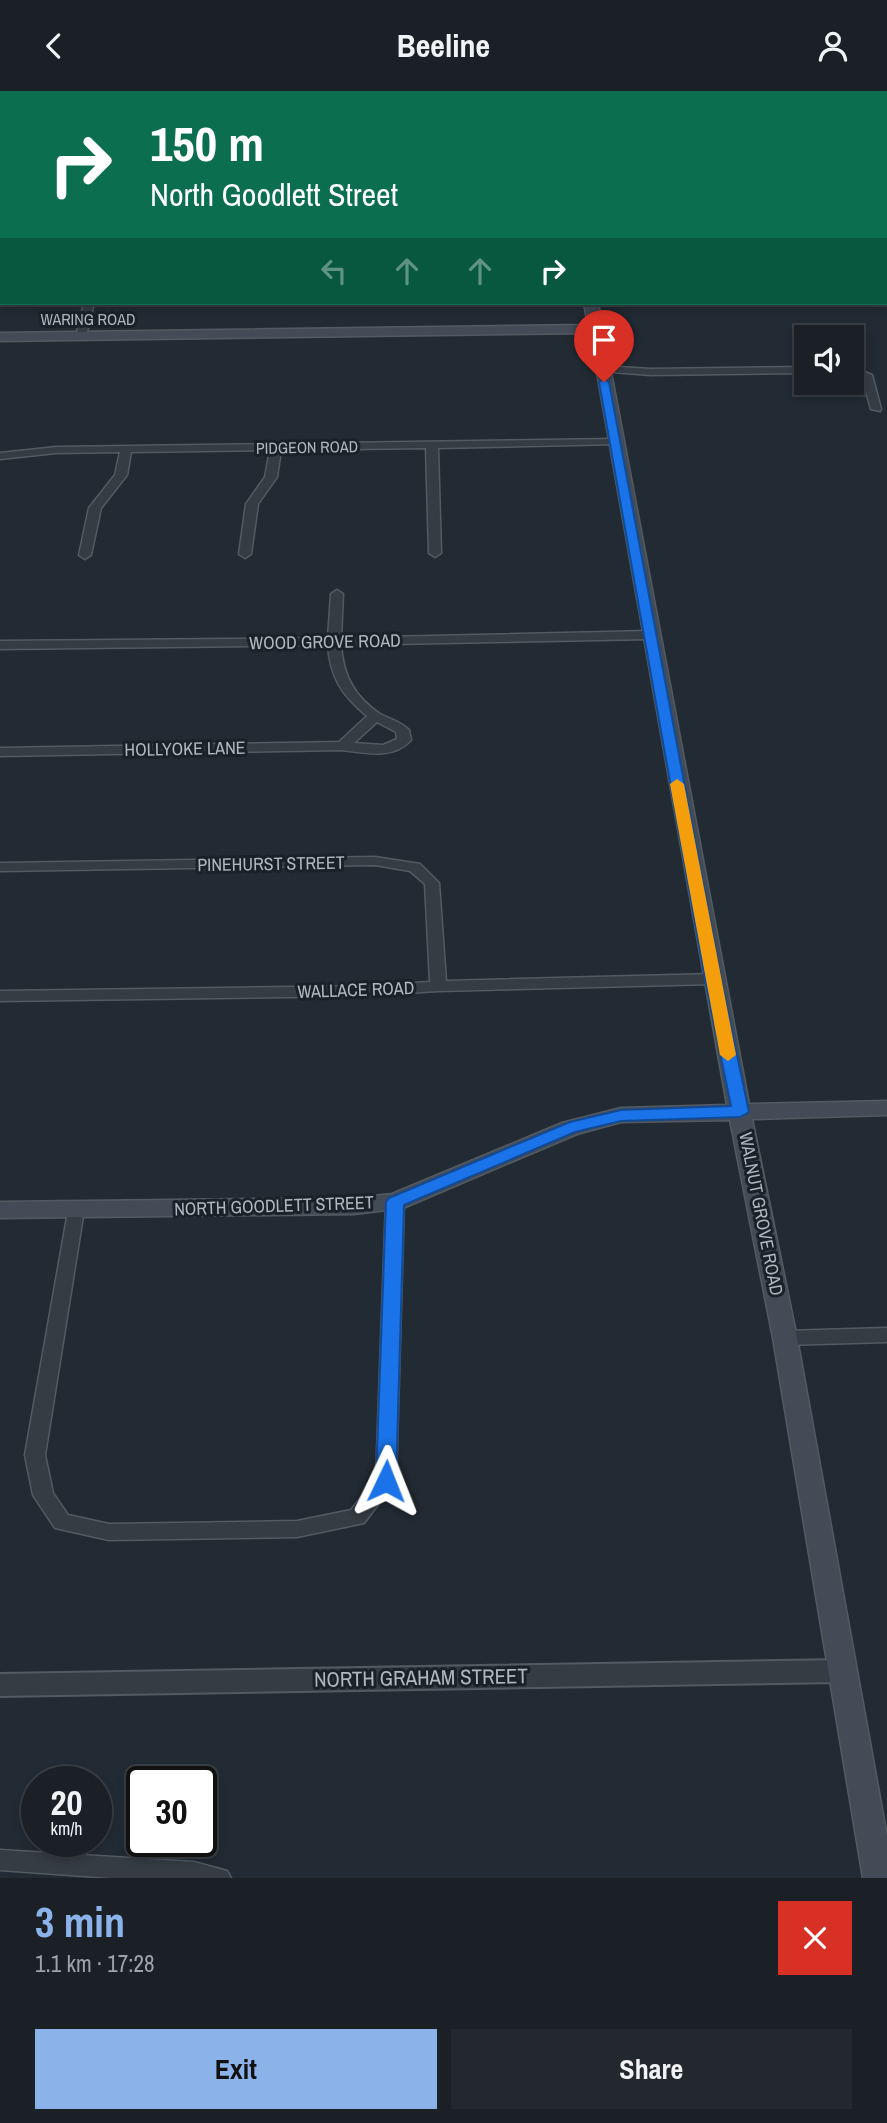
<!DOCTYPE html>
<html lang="en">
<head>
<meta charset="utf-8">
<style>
  :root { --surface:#1a2026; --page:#23282e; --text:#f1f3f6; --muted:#9fa3a7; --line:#383e43; --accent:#8bb3ea }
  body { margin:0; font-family:"Archivo Narrow",sans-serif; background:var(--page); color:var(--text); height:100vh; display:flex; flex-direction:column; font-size:26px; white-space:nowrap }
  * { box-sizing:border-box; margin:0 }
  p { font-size:23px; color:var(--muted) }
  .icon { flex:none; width:38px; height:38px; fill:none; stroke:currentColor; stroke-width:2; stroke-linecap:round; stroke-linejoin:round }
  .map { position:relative; height:1787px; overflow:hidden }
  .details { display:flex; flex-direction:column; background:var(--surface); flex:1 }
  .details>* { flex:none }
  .hud { position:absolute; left:0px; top:0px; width:887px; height:214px; box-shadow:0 4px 10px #0003,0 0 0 2px var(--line); background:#0b6e4f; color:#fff; overflow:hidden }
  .tools { position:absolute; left:794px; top:234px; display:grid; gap:14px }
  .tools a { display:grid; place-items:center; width:70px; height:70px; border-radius:0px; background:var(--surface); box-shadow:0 4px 10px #0003,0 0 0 2px var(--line); font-size:35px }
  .speed { position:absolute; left:21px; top:1675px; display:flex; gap:14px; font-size:35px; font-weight:700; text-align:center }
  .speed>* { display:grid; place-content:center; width:91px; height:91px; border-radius:50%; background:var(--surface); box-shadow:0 4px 10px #0003,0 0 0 2px var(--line); line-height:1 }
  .speed small { font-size:18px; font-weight:400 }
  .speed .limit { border:4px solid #111; border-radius:10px; background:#fff; color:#111 }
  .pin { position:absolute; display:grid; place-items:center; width:60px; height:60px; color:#fff; margin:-72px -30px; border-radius:50% 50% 50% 0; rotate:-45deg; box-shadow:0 0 7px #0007 }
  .pin .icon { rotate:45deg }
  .me { position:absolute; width:77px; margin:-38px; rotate:2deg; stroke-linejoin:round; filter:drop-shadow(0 0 5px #0008) }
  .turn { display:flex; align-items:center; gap:24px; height:147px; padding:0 35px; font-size:32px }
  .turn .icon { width:91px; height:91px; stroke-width:2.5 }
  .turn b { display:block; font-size:49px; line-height:60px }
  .lanes { display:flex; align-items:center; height:66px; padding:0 35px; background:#0003; justify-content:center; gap:35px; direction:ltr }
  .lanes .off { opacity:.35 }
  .round { display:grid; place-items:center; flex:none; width:74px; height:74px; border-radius:0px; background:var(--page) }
  .headline { display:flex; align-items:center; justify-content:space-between; height:119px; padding:0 35px }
  h1 { font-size:42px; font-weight:700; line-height:52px; color:var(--accent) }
  .cta { display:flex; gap:14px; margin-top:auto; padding:14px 35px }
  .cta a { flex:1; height:80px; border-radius:0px; background:var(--accent); color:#111; font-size:28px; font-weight:700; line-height:80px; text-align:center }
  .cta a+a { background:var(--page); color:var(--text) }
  header { display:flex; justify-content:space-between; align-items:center; height:91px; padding:0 35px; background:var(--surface); font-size:32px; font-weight:700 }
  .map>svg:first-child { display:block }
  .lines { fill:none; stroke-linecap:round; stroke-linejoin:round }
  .minor-casing { stroke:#525a62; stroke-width:3 }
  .tertiary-casing { stroke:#525a62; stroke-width:4 }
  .secondary-casing { stroke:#525a62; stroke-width:3 }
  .minor { fill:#353c44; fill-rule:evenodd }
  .tertiary { fill:#353c44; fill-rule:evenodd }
  .secondary { fill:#434b57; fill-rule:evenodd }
  .route { fill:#1a73e8; stroke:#114b97; stroke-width:2 }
  .slow { fill:#f59e0b }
  .labels { text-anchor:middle; stroke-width:6; stroke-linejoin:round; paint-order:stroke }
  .far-street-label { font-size:16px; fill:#afb7c1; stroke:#1a2129 }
  .street-label { font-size:18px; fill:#afb7c1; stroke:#1a2129 }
  .near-street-label { font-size:21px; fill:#afb7c1; stroke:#1a2129 }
</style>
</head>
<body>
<header><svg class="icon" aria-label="back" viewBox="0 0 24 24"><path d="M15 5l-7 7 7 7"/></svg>Beeline<svg class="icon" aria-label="person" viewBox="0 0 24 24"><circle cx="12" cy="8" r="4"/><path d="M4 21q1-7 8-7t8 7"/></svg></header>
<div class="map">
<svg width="887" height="1787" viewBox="0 0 887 1787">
  <rect width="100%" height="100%" fill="#222a33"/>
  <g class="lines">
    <defs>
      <path id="minor" d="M127 0H135V2H127Z
        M422 0H447L420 2Z
        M745 0H753V2H745Z
        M886 32H887V38L886 37Z
        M886 98H887V104H886Z
        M886 184H887V190H886Z
        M84 212H94L86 245 81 248 76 245Z
        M602 275 651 278 807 276V282L651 284 598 280V276Z
        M852 276 872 284 881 318 880 320 871 318 862 286 852 283Z
        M615 348 621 351 619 353 438 357 441 462 435 466 429 462 426 357 281 359 277 386 258 413 251 463 245 467 239 463 246 413 265 386 270 359 131 361 127 384 101 417 91 464 85 468 79 464 89 417 115 384 120 361 56 362 0 368V362L56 356Z
        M337 499 343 503 341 547 650 540 656 544 650 548 341 554C343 585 355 606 380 623 390 628 401 631 409 639L411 649C393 669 365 662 342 659L0 665V657L339 651 367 625C343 605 330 587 328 554L0 558V550L328 547 331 503ZM377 631 396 641 397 648 383 654 354 652Z
        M375 766 420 773 439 792 446 890 713 883 721 888 713 893 438 900 361 905 0 910V900L361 895 430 891 425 793 410 780 375 774 0 780V772Z
        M395 1105 401 1107 404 1111 396 1390 364 1432 297 1446 109 1449 55 1437 33 1404 25 1364 69 1115H81L84 1119 45 1364 53 1402 68 1424 109 1433 297 1430 351 1419 376 1388 386 1111 389 1107Z
        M887 1237V1251L785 1254 778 1252 776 1247 778 1242 785 1240Z
        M0 1759 194 1771 227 1780 231 1787H112L0 1779Z"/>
      <path id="tertiary" d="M843 1569 852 1572 856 1580 852 1588 843 1591 0 1605V1583Z"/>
      <path id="secondary" d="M548 0H558V2H548Z
        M584 212H598L749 1013 887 1010V1024L752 1028 797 1247 887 1746V1787H863L773 1247 730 1029 621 1031 577 1043 403 1117 354 1123 0 1127V1111L354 1107 392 1103 562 1032 621 1017 727 1014 590 242 0 250V242L588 234Z"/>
    </defs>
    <!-- minor casing -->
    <use href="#minor" class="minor-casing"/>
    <!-- tertiary casing -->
    <use href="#tertiary" class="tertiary-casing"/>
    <!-- secondary casing -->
    <use href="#secondary" class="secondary-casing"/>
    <!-- minor -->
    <use href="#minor" class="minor"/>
    <!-- tertiary -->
    <use href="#tertiary" class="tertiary"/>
    <!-- secondary -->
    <use href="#secondary" class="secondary"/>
  </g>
  <!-- route -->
  <path class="route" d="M604 288 609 291 721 888 749 1021 740 1026 621 1030 575 1041 404 1114 396 1390 394 1396 386 1398 379 1396 376 1390 386 1111 389 1107 570 1031 621 1019 731 1015 705 888 599 291Z"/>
  <!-- slow -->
  <path class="slow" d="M677 688 684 693 736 964 728 970 720 964 670 693Z"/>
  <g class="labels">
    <!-- far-street labels -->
    <g class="far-street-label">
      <text x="88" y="234">WARING ROAD</text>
      <text transform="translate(307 356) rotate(-1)" y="6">PIDGEON ROAD</text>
    </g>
    <!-- street labels -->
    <g class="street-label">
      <text transform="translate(325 551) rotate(-1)" y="6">WOOD GROVE ROAD</text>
      <text transform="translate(185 658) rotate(-1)" y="6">HOLLYOKE LANE</text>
      <text transform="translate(271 773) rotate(-1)" y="6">PINEHURST STREET</text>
      <text transform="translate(356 899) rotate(-2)" y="6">WALLACE ROAD</text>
      <text transform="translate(274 1115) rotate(-2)" y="6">NORTH GOODLETT STREET</text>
      <text transform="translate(761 1123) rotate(79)" y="6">WALNUT GROVE ROAD</text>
    </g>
    <!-- near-street labels -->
    <g class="near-street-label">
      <text transform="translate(421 1587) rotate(-1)" y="7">NORTH GRAHAM STREET</text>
    </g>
  </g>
</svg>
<div class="tools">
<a><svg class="icon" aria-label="sound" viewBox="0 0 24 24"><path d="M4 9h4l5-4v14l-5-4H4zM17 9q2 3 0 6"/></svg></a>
</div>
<div class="speed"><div>20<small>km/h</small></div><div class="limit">30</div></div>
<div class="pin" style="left:604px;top:291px;background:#d93025"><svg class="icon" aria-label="arrive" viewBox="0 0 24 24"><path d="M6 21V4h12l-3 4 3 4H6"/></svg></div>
<svg class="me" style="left:386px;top:1390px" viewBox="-20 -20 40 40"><path d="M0-17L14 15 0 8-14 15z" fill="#1a73e8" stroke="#fff" stroke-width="4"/></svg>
<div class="hud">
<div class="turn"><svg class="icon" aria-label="right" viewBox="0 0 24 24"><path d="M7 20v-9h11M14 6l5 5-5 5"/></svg><div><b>150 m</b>North Goodlett Street</div></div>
<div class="lanes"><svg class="icon off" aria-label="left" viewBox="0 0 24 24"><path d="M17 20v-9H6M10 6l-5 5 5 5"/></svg><svg class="icon off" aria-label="ahead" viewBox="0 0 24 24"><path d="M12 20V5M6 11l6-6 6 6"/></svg><svg class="icon off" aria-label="ahead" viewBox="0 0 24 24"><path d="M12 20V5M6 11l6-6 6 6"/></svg><svg class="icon" aria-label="right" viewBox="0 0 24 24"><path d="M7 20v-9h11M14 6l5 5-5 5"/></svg></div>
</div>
</div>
<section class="details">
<div class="headline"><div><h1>3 min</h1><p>1.1 km · 17:28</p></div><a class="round" style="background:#d93025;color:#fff"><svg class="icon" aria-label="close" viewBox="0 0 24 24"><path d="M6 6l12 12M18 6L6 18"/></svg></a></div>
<div class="cta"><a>Exit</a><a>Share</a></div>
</section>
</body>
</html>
